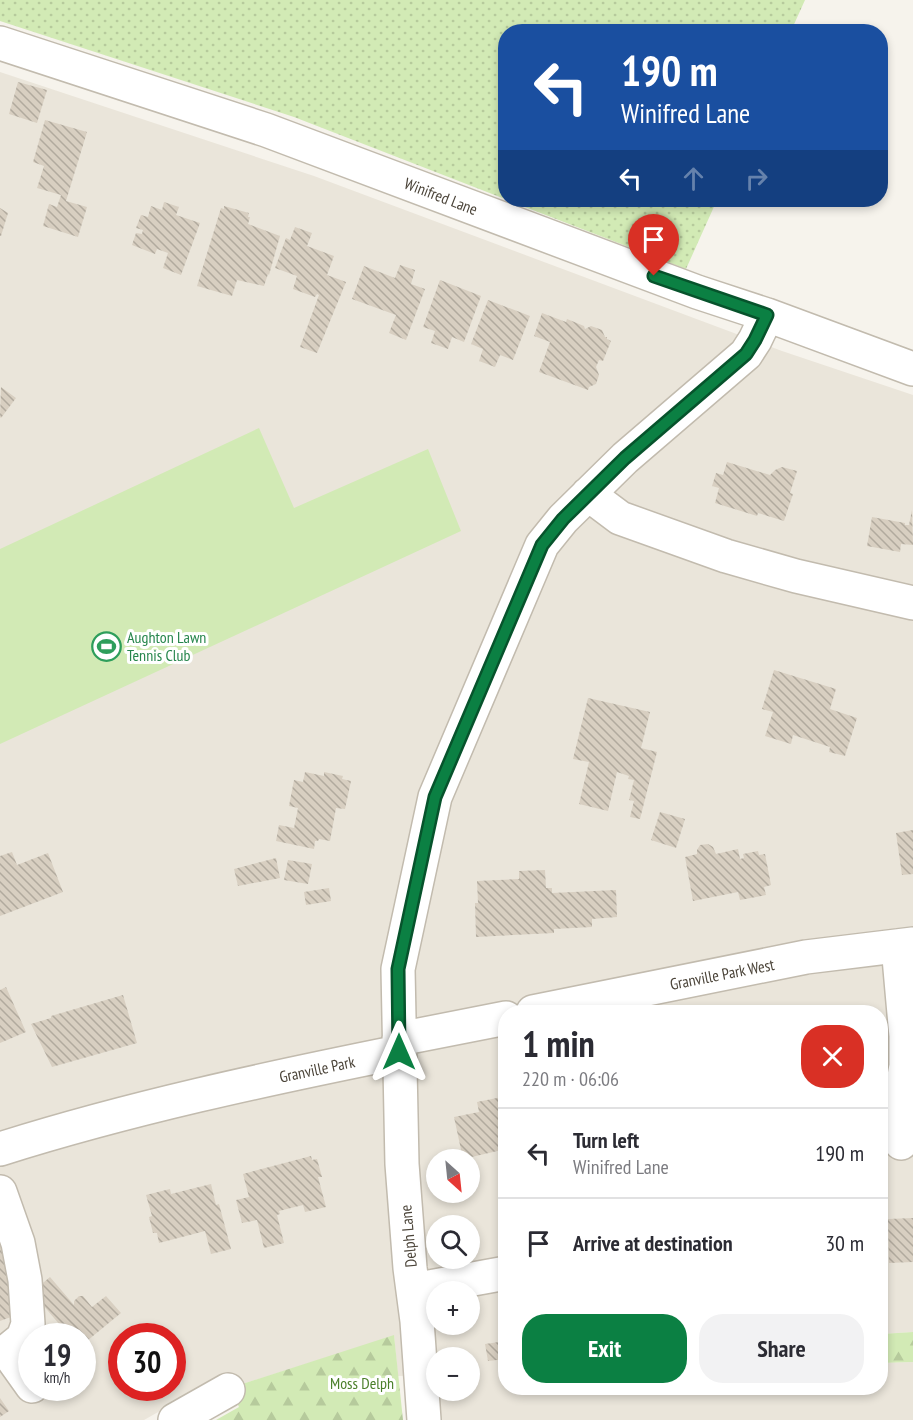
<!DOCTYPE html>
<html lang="en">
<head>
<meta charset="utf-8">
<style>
  :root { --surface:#fff; --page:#f2f2f3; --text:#2b2b33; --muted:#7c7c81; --line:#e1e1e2; --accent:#0b8043 }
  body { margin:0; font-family:"PT Sans Narrow",sans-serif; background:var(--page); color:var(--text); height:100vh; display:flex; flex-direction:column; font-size:22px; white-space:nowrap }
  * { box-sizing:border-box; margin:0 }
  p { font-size:20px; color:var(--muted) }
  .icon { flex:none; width:33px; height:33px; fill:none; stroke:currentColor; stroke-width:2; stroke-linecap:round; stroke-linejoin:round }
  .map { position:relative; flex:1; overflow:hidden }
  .side { position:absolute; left:498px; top:1005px; width:390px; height:390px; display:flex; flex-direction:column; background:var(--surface); border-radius:24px; box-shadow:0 3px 9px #0003 }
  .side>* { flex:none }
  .top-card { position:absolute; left:498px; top:24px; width:390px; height:183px; border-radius:24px; box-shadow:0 3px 9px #0003; background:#1a4fa0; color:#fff; overflow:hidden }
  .needle { width:39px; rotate:153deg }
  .buttons { position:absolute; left:426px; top:1149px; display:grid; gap:12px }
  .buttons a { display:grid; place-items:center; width:54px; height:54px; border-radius:50%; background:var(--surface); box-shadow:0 3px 9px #0003; font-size:30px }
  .speed { position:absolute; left:18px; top:1323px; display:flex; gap:12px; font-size:30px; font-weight:700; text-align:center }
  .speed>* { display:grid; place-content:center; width:78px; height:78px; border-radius:50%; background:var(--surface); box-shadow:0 3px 9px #0003; line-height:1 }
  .speed small { font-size:15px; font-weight:400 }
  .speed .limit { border:9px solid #d22; background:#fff; color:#111 }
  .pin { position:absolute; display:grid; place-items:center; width:51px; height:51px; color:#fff; margin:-62px -26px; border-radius:50% 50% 50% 0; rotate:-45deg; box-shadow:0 0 6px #0007 }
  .pin .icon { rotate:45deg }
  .me { position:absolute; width:66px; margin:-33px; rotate:0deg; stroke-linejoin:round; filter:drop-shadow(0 0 4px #0008) }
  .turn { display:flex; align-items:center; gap:21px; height:126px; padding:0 24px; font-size:27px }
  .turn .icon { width:78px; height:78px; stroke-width:2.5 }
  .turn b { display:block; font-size:42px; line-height:51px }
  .lanes { display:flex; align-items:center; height:57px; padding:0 24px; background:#0003; justify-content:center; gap:30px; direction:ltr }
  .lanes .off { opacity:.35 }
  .round { display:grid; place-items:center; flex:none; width:63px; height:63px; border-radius:24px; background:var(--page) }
  .head { display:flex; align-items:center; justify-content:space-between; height:102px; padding:0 24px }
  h1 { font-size:36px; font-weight:800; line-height:45px }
  .primary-button { display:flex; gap:12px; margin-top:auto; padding:12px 24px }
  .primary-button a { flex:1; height:69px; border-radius:24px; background:var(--accent); color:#fff; font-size:24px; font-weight:800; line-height:69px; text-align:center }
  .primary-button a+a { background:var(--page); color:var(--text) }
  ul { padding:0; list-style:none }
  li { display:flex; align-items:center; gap:18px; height:90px; padding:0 24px; border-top:2px solid var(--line) }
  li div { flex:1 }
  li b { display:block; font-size:22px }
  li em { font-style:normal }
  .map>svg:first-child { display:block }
  .residential { fill:#eae5da; fill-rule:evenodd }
  .grass { fill:url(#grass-dots) }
  .forest { fill:url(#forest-firs) }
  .garden { fill:#d2eab5 }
  .building { fill:url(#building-back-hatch) }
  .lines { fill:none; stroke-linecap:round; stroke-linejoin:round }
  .minor-casing { stroke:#c2bbae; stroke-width:36 }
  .minor { stroke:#fff; stroke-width:33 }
  .route-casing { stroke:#07532c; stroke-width:15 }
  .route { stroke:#0b8043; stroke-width:10 }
  .labels { text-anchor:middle; stroke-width:6; stroke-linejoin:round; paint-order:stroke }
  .street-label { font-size:16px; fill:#4b4439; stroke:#fff }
  .leisure-label { font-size:16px; fill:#27864d; stroke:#fff; text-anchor:start }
  .park-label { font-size:16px; fill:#4a7f2a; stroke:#fff }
</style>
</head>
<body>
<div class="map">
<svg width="913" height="1420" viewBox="0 0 913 1420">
  <defs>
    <pattern id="grass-dots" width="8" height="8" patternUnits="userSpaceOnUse" patternTransform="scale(1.5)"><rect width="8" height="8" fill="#d2eab5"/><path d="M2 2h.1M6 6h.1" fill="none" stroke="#b6ca9c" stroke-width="1.8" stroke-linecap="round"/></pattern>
    <pattern id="forest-firs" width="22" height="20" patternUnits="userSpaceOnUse" patternTransform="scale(1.5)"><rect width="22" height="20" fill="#d2eab5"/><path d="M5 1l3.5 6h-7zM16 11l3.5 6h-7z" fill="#b6ca9c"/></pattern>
    <pattern id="building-back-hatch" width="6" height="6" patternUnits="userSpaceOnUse" patternTransform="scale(1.5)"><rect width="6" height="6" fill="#d8cfc1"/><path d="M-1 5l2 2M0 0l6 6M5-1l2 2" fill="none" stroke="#b1aa9e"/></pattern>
  </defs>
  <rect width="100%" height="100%" fill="#f6f3ec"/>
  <!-- residential -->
  <path class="residential" d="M0 72 314 176 782 351 913 395V1332L881 1334 880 1012H506V1388H880L881 1363 913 1362V1420H439L433 1375 398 1376 394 1336 230 1388 222 1376 144 1420H0ZM436 1160H470V1192H436ZM436 1226H470V1258H436ZM436 1292H470V1324H436ZM32 1336H82V1388H32ZM122 1336H172V1388H122ZM436 1358H470V1390H436Z"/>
  <!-- grass -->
  <path class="grass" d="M0 0H805L791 31 506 32 505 199 294 117 0 21Z
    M507 200H717L686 269Z"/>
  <!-- forest -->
  <path class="forest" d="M913 1332V1362L881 1363V1334Z
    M394 1335 403 1420H216L239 1407 230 1388Z"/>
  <!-- garden -->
  <path class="garden" d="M259 428 294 508 428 449 461 531 0 744V549Z"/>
  <!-- building -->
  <path class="building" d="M18 82 47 90 37 123 9 114Z
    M45 120 87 132 66 201 87 207 78 237 43 226 49 204 57 207 61 195 37 188 44 166 33 162Z
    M164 202 179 207 176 215 200 223 181 275 163 268 168 253 157 249 155 254 132 245 136 233 142 234 143 230 136 228 141 215 148 217 151 206 162 210Z
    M224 206 249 213 248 217H250L248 224 280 236 269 275 268 274 264 286 237 280 232 296 197 286 221 208 224 209Z
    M0 208 8 213 1 236H0Z
    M295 227 312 233 307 246 334 256 327 275 346 282 317 353 300 347 319 295 317 294 315 297 293 289 297 276 275 268 286 238 290 240Z
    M400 265 415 270 411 284 425 289 406 340 389 333 396 315 352 299 364 266 395 278Z
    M440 280 481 296 464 342 452 337 448 349 431 343 435 331 423 327Z
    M488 300 530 316 513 360 500 355 495 367 479 361 483 349 471 344Z
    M542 313 566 322 567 319 584 326 585 329 591 326 602 330 605 337H607V339L611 341 603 361 599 360 596 367 599 375 596 384 589 387 588 390 539 372 550 342 534 336Z
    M1 387 16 398 1 418 0 417Z
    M727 462 770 475 775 470 782 467 797 471 790 493 793 494 784 521 758 513 757 516 715 503 719 488 712 486 716 473 723 475Z
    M912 510 913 545 901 544 900 552 867 546 872 517 905 523V525H909Z
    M774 670 836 689 830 709 857 718 845 756 829 752 830 747 793 735 791 744 765 736 773 712 762 709Z
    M588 698 650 712 641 748 657 752 640 819 630 817 634 801 629 800 634 780 628 779 629 776 617 772 608 811 579 804 589 762 573 759Z
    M305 772 324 776V772L343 776 342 779 351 781 345 809 336 808 330 841 319 839 318 841H315L314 849 276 841 279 825 294 828 298 808 289 806 294 780 303 782Z
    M660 812 685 819 676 848 651 840Z
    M913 830V874L902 875 896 833Z
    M708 844 713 847 716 854 738 849 740 859 744 858 743 854 758 851 759 855 765 854 771 885 764 887 766 895 740 900 738 892 693 901 685 857 697 854V850L700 845Z
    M12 852 17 865 48 853 63 892 0 916V856Z
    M276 858 280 878 238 886 234 869Z
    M288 860 312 864 308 884 284 880Z
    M545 870 546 888H552V893L616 890 617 917 592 919V927L554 929V933L476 937 475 903H478L477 881 519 879V871Z
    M329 888 331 901 306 905 304 892Z
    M6 987 26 1032 0 1043V990Z
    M123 995 137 1043 52 1067 31 1024 51 1018V1016Z
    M506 1093V1149L463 1159 454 1117 479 1112 477 1102 502 1097 501 1094Z
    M311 1156 312 1160 317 1159 322 1177H318L326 1207 305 1212 303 1205 279 1211 280 1214 277 1215 284 1243 264 1248 257 1220 242 1223 236 1200 249 1197 243 1174Z
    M211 1184 216 1205 219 1204 231 1249 211 1254 205 1231 159 1243 157 1233H153L149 1217 152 1216 146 1195 170 1189 171 1194Z
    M913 1218V1262L889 1263 888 1219Z
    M0 1230 17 1275 8 1279 19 1314 0 1321Z
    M50 1277 74 1305V1301L79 1296H83L92 1307 106 1296 121 1313 82 1345V1336H58L65 1331 32 1292Z
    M506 1341V1359L488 1361 485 1344Z
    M0 1398 9 1411 0 1417Z"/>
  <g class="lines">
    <defs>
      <path id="minor" d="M0 43 266 130 697 292 767 315 913 369
        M588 494 620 518 726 556 796 576 913 603
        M898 946 906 1036V1066L899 1103 901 1143
        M533 1012 806 957 913 944
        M399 1039 506 1018
        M0 1149C130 1108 265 1079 399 1052
        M0 1192 18 1243 25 1280 28 1324 23 1338 7 1351 32 1386
        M413 1290 506 1273
        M175 1420 228 1390
        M424 1420 417 1321 410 1268 402 1164 398 969 435 797 542 545 563 519 625 458 746 354 755 340 767 315"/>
    </defs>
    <!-- minor casing -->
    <use href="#minor" class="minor-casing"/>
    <!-- minor -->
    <use href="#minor" class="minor"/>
  </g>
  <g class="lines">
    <defs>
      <path id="route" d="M399 1052 398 969 435 797 542 545 563 519 625 458 746 354 755 340 767 315 654 276"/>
    </defs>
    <!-- route casing -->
    <use href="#route" class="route-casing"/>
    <!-- route -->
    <use href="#route" class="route"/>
  </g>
  <!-- icons -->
  <defs>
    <symbol id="stadium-ring" viewBox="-11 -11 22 22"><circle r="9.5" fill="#fff" stroke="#2e9e5b" stroke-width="1.5"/><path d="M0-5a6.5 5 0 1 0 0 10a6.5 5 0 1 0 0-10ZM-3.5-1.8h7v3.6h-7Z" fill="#2e9e5b"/></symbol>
  </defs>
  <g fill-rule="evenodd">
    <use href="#stadium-ring" x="90" y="630" width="33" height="33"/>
  </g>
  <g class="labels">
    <!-- street labels -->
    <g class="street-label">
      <text transform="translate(441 196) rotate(21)" y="6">Winifred Lane</text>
      <text transform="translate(722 974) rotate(-11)" y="6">Granville Park West</text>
      <text transform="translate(317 1069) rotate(-12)" y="6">Granville Park</text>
      <text transform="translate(408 1236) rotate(-95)" y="6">Delph Lane</text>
    </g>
    <!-- leisure labels -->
    <g class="leisure-label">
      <text x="127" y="643">Aughton Lawn<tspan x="127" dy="18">Tennis Club</tspan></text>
    </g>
    <!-- park labels -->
    <g class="park-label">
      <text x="362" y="1389">Moss Delph</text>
    </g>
  </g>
</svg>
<div class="buttons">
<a><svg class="needle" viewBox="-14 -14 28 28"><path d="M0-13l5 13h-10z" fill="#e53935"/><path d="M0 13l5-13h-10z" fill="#7c7c81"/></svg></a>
<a><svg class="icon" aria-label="search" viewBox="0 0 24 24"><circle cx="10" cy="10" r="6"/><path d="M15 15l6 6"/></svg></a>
<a>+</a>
<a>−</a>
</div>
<div class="speed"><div>19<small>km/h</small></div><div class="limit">30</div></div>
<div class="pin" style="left:654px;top:276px;background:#d93025"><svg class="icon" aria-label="arrive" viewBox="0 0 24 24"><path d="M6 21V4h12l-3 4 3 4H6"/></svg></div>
<svg class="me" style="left:399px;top:1052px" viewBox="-20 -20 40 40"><path d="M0-17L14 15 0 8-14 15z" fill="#0b8043" stroke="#fff" stroke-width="4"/></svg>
<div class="top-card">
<div class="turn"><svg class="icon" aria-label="left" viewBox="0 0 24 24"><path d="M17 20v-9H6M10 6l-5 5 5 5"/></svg><div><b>190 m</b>Winifred Lane</div></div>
<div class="lanes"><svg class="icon" aria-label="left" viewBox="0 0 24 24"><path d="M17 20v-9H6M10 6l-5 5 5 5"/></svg><svg class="icon off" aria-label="ahead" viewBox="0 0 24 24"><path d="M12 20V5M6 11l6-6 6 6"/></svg><svg class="icon off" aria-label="right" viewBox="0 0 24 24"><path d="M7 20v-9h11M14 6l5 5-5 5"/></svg></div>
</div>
<section class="side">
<div class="head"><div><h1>1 min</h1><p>220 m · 06:06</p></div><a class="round" style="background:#d93025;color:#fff"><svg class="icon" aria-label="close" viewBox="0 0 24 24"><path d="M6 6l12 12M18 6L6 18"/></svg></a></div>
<ul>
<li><svg class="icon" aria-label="left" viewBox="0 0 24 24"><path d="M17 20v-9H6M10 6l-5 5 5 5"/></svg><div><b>Turn left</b><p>Winifred Lane</p></div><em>190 m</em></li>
<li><svg class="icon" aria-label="arrive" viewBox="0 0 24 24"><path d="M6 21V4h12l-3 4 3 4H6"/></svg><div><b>Arrive at destination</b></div><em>30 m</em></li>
</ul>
<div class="primary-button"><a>Exit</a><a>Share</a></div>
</section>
</div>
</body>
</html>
